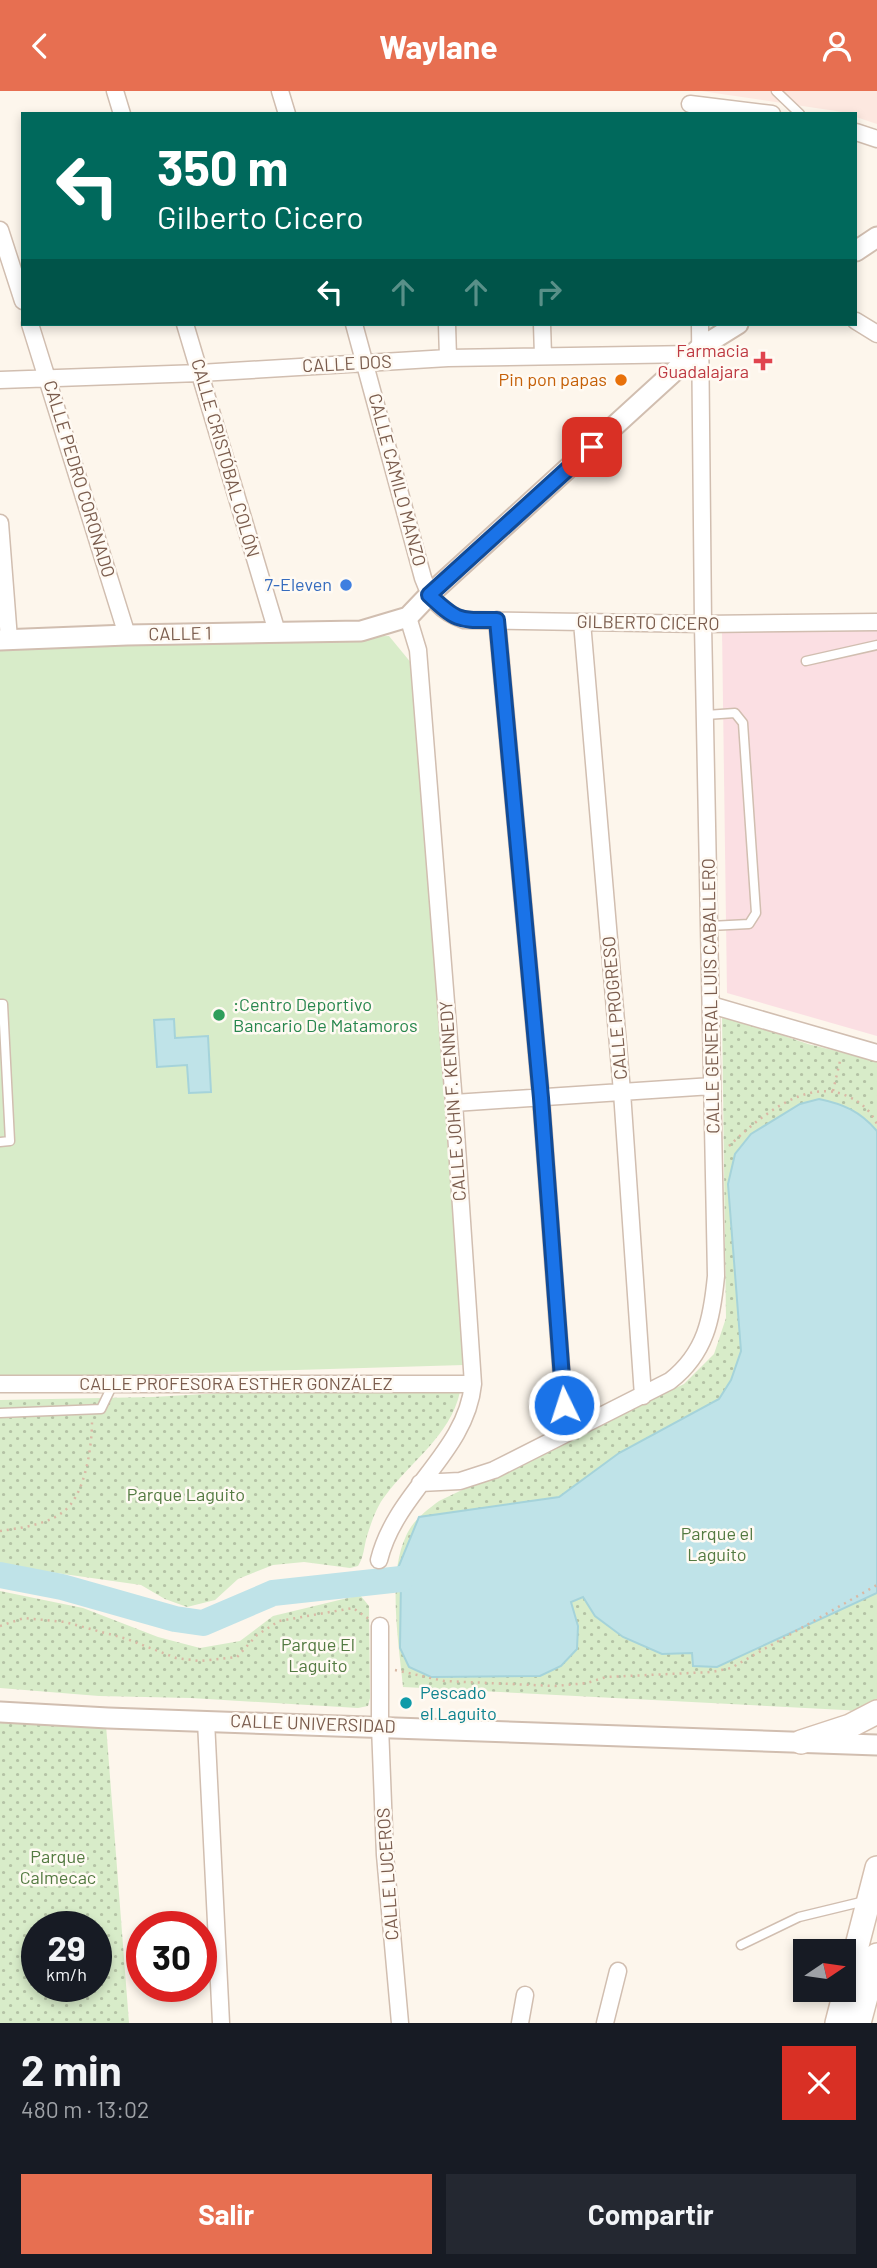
<!DOCTYPE html>
<html lang="es">
<head>
<meta charset="utf-8">
<style>
  :root { --surface:#171b24; --page:#242831; --text:#f1f3f6; --muted:#9ea1a6; --accent:#e76f51 }
  body { margin:0; font-family:Barlow,sans-serif; background:var(--page); color:var(--text); height:100vh; display:flex; flex-direction:column; font-size:26px; white-space:nowrap }
  * { box-sizing:border-box; margin:0 }
  p { font-size:23px; color:var(--muted) }
  .icon { flex:none; width:38px; height:38px; fill:none; stroke:currentColor; stroke-width:2; stroke-linecap:round; stroke-linejoin:round }
  .map { position:relative; height:1932px; overflow:hidden }
  .side { display:flex; flex-direction:column; background:var(--surface); flex:1 }
  .side>* { flex:none }
  .guide { position:absolute; left:21px; top:21px; width:836px; height:214px; border-radius:0px; box-shadow:0 4px 10px #0003; background:#00695c; color:#fff; overflow:hidden }
  .needle { width:46px; rotate:77deg }
  .fabs { position:absolute; left:793px; top:1848px; display:grid; gap:14px }
  .fabs a { display:grid; place-items:center; width:63px; height:63px; border-radius:0px; background:var(--surface); box-shadow:0 4px 10px #0003; font-size:35px }
  .speed { position:absolute; left:21px; top:1820px; display:flex; gap:14px; font-size:35px; font-weight:700; text-align:center }
  .speed>* { display:grid; place-content:center; width:91px; height:91px; border-radius:50%; background:var(--surface); box-shadow:0 4px 10px #0003; line-height:1 }
  .speed small { font-size:18px; font-weight:400 }
  .speed .limit { border:10px solid #d22; background:#fff; color:#111 }
  .pin { position:absolute; display:grid; place-items:center; width:60px; height:60px; color:#fff; margin:-30px; border-radius:14px; box-shadow:0 4px 10px #0006 }
  .me { position:absolute; width:77px; margin:-38px; rotate:356deg; stroke-linejoin:round; filter:drop-shadow(0 0 5px #0008) }
  .turn { display:flex; align-items:center; gap:24px; height:147px; padding:0 21px; font-size:32px }
  .turn .icon { width:91px; height:91px; stroke-width:2.5 }
  .turn b { display:block; font-size:49px; line-height:60px }
  .lanes { display:flex; align-items:center; height:66px; padding:0 21px; background:#0003; justify-content:center; gap:35px; direction:ltr }
  .lanes .off { opacity:.35 }
  .round { display:grid; place-items:center; flex:none; width:74px; height:74px; border-radius:0px; background:var(--page) }
  .head { display:flex; align-items:center; justify-content:space-between; height:119px; padding:0 21px }
  h1 { font-size:42px; font-weight:700; line-height:52px }
  .button { display:flex; gap:14px; margin-top:auto; padding:14px 21px }
  .button a { flex:1; height:80px; border-radius:0px; background:var(--accent); color:#fff; font-size:28px; font-weight:700; line-height:80px; text-align:center }
  .button a+a { background:var(--page); color:var(--text) }
  header { display:flex; justify-content:space-between; align-items:center; height:91px; padding:0 21px; background:var(--accent); color:#fff; font-size:32px; font-weight:700 }
  .map>svg:first-child { display:block }
  .commercial { fill:#fde8e0 }
  .medical { fill:#fbdfe3 }
  .park { fill:url(#park-dots); fill-rule:evenodd }
  .pitch { fill:#d8ecc9 }
  .water { fill:#bfe3e8; stroke:#a5d3da; stroke-width:2 }
  .lines { fill:none; stroke-linecap:round; stroke-linejoin:round }
  .river { stroke:#bfe3e8; stroke-width:26 }
  .service-casing { stroke:#d1beb0; stroke-width:11 }
  .minor-casing { stroke:#d1beb0; stroke-width:19 }
  .tertiary-casing { stroke:#d1beb0; stroke-width:23 }
  .secondary-casing { stroke:#d6c0b0; stroke-width:26 }
  .path { stroke:#d9b8a5; stroke-width:2.5; stroke-dasharray:2 5; stroke-linecap:butt }
  .service { stroke:#fff; stroke-width:8 }
  .minor { stroke:#fff; stroke-width:16 }
  .tertiary { stroke:#fff; stroke-width:19 }
  .secondary { stroke:#fff; stroke-width:23 }
  .route-casing { stroke:#114b97; stroke-width:18 }
  .route { stroke:#1a73e8; stroke-width:12 }
  .health-dot { fill:#e0444e; stroke:#fffaf3; stroke-width:2.5 }
  .food-dot { fill:#e8710a; stroke:#fffaf3; stroke-width:2.5 }
  .shop-dot { fill:#3f7fe0; stroke:#fffaf3; stroke-width:2.5 }
  .leisure-dot { fill:#2e9e5b; stroke:#fffaf3; stroke-width:2.5 }
  .culture-dot { fill:#0f9aa8; stroke:#fffaf3; stroke-width:2.5 }
  .labels { text-anchor:middle; stroke-width:5; stroke-linejoin:round; paint-order:stroke }
  .health-label { font-size:18px; fill:#be3a42; stroke:#fffaf3; text-anchor:end }
  .street-label { font-size:18px; fill:#7a5c4d; stroke:#fffaf3 }
  .food-label { font-size:18px; fill:#c56008; stroke:#fffaf3; text-anchor:end }
  .shop-label { font-size:18px; fill:#366cbe; stroke:#fffaf3; text-anchor:end }
  .leisure-label { font-size:18px; fill:#27864d; stroke:#fffaf3; text-anchor:start }
  .park-label { font-size:18px; fill:#537a41; stroke:#fffaf3 }
  .culture-label { font-size:18px; fill:#0d838f; stroke:#fffaf3; text-anchor:start }
</style>
</head>
<body>
<header><svg class="icon" aria-label="back" viewBox="0 0 24 24"><path d="M15 5l-7 7 7 7"/></svg>Waylane<svg class="icon" aria-label="person" viewBox="0 0 24 24"><circle cx="12" cy="8" r="4"/><path d="M4 21q1-7 8-7t8 7"/></svg></header>
<div class="map">
<svg width="877" height="1932" viewBox="0 0 877 1932">
  <defs>
    <pattern id="park-dots" width="8" height="8" patternUnits="userSpaceOnUse" patternTransform="scale(1.75)"><rect width="8" height="8" fill="#d8ecc9"/><path d="M2 2h.1M6 6h.1" fill="none" stroke="#b4c2a5" stroke-width="1.8" stroke-linecap="round"/></pattern>
  </defs>
  <rect width="100%" height="100%" fill="#fdf6ec"/>
  <!-- commercial -->
  <path class="commercial" d="M701 0H877V33L856 26V23Z"/>
  <!-- medical -->
  <path class="medical" d="M722 539 877 540V945L727 902Z"/>
  <!-- park -->
  <path class="park" d="M722 924 808 953 877 970V1608L863 1620 403 1596C399 1553 387 1485 406 1445 413 1429 426 1420 439 1410L684 1293 714 1263 726 1227Z
    M271 1299 460 1301C450 1345 411 1370 385 1405 377 1415 371 1432 367 1445 364 1455 364 1466 358 1475L350 1477 304 1471 273 1474 238 1488 215 1509 187 1516 165 1508 141 1494 0 1474V1309L153 1306Z
    M0 1500 83 1517 158 1546 200 1557 240 1550 273 1525 360 1504 369 1515 370 1607 368 1615 358 1617 191 1607 99 1605 0 1597Z
    M0 1628 106 1634 129 1932H0ZM37 1836H96V1895H37Z"/>
  <!-- pitch -->
  <path class="pitch" d="M389 545 412 573 464 1274 0 1288V556Z"/>
  <!-- water -->
  <path class="water" d="M174 928 175 947 208 945 211 1001 189 1002 187 974 157 976 154 929Z
    M819 1008C843 1013 860 1020 877 1040V1502L717 1576 693 1575 692 1562 662 1563 623 1546 595 1525 583 1506 571 1511 578 1535 577 1558 561 1575 540 1585 431 1586 409 1576 400 1557 401 1488 398 1477 419 1426 559 1406 619 1362 719 1308 731 1289 741 1260 728 1093 735 1063 751 1043 800 1013Z"/>
  <g class="lines">
    <!-- river -->
    <path class="river" d="M0 1484 62 1496 175 1528 203 1532 273 1502 401 1488"/>
    <defs>
      <path id="service" d="M776 0 800 23
        M806 570 877 554
        M706 624 735 622 743 632 756 822 749 833 710 835
        M0 913H3L10 1050 0 1051
        M0 1322 101 1318 113 1293
        M741 1854 799 1826 865 1810"/>
      <path id="minor" d="M115 0 122 23
        M280 0 287 23
        M690 13 772 23
        M856 41 877 48
        M0 139 23 210
        M856 230 877 243
        M30 233 127 544
        M185 233 277 541
        M354 233 423 487C431 509 441 521 464 529L703 533 877 531
        M447 233 448 267
        M542 233 543 265
        M0 289 200 282 448 267 695 263
        M0 432 9 548
        M497 529 541 1007 566 1342
        M582 531 622 1001 643 1305
        M711 914 877 962
        M454 1012 712 995
        M0 1293H473
        M420 1392 460 1390 494 1379 670 1290C706 1262 712 1227 716 1185L703 533 700 233
        M379 1469C396 1400 466 1362 473 1293L454 1012 418 559 408 526
        M380 1535V1635L385 1764 400 1932
        M206 1630 221 1932
        M520 1932 525 1904
        M605 1932 618 1880"/>
      <path id="tertiary" d="M856 160 877 146
        M0 549 127 544 361 540 408 526 429 504 701 256 738 233
        M0 1621 108 1627 877 1654"/>
      <path id="secondary" d="M801 1651 850 1635 877 1621
        M837 1932 877 1777
        M859 1932 877 1864"/>
    </defs>
    <!-- service casing -->
    <use href="#service" class="service-casing"/>
    <!-- minor casing -->
    <use href="#minor" class="minor-casing"/>
    <!-- tertiary casing -->
    <use href="#tertiary" class="tertiary-casing"/>
    <!-- secondary casing -->
    <use href="#secondary" class="secondary-casing"/>
    <!-- path -->
    <path class="path" d="M833 1000 841 966
      M729 1055C757 1028 806 986 847 1005 861 1011 870 1019 877 1033
      M0 1440C20 1437 46 1434 63 1421 85 1405 92 1356 92 1330
      M0 1535 24 1527 65 1531 127 1548 176 1567 200 1570 237 1566 257 1544 279 1530 353 1517 369 1528
      M395 1579 444 1590 555 1595 587 1592 606 1586 712 1581 731 1577 877 1494"/>
    <!-- service -->
    <use href="#service" class="service"/>
    <!-- minor -->
    <use href="#minor" class="minor"/>
    <!-- tertiary -->
    <use href="#tertiary" class="tertiary"/>
    <!-- secondary -->
    <use href="#secondary" class="secondary"/>
  </g>
  <g class="lines">
    <defs>
      <path id="route" d="M564 1314 541 1007 497 529C458 529 458 531 429 504L592 356"/>
    </defs>
    <!-- route casing -->
    <use href="#route" class="route-casing"/>
    <!-- route -->
    <use href="#route" class="route"/>
  </g>
  <!-- markers -->
  <path class="health-dot" d="M759.5 259.5h7v7h7v7h-7v7h-7v-7h-7v-7h7z"/>
  <circle class="food-dot" cx="621" cy="289" r="7"/>
  <circle class="shop-dot" cx="346" cy="494" r="7"/>
  <circle class="leisure-dot" cx="219" cy="924" r="7"/>
  <circle class="culture-dot" cx="406" cy="1612" r="7"/>
  <g class="labels">
    <!-- health labels -->
    <g class="health-label">
      <text x="749" y="266">Farmacia<tspan x="749" dy="21">Guadalajara</tspan></text>
    </g>
    <!-- street labels -->
    <g class="street-label">
      <text transform="translate(347 273) rotate(-3)" y="6">CALLE DOS</text>
      <text transform="translate(225 367) rotate(74)" y="6">CALLE CRISTÓBAL COLÓN</text>
      <text transform="translate(79 388) rotate(73)" y="6">CALLE PEDRO CORONADO</text>
      <text transform="translate(397 389) rotate(75)" y="6">CALLE CAMILO MANZO</text>
      <text transform="translate(648 532) rotate(1)" y="6">GILBERTO CICERO</text>
      <text transform="translate(180 543) rotate(-1)" y="6">CALLE 1</text>
      <text transform="translate(711 905) rotate(-91)" y="6">CALLE GENERAL LUIS CABALLERO</text>
      <text transform="translate(615 917) rotate(-95)" y="6">CALLE PROGRESO</text>
      <text transform="translate(453 1010) rotate(-94)" y="6">CALLE JOHN F. KENNEDY</text>
      <text x="236" y="1299">CALLE PROFESORA ESTHER GONZÁLEZ</text>
      <text transform="translate(313 1633) rotate(2)" y="6">CALLE UNIVERSIDAD</text>
      <text transform="translate(388 1783) rotate(-94)" y="6">CALLE LUCEROS</text>
    </g>
    <!-- food labels -->
    <g class="food-label">
      <text x="607" y="295">Pin pon papas</text>
    </g>
    <!-- shop labels -->
    <g class="shop-label">
      <text x="332" y="500">7-Eleven</text>
    </g>
    <!-- leisure labels -->
    <g class="leisure-label">
      <text x="233" y="920">:Centro Deportivo<tspan x="233" dy="21">Bancario De Matamoros</tspan></text>
    </g>
    <!-- park labels -->
    <g class="park-label">
      <text x="186" y="1410">Parque Laguito</text>
      <text x="717" y="1449">Parque el<tspan x="717" dy="21">Laguito</tspan></text>
      <text x="318" y="1560">Parque El<tspan x="318" dy="21">Laguito</tspan></text>
      <text x="58" y="1772">Parque<tspan x="58" dy="21">Calmecac</tspan></text>
    </g>
    <!-- culture labels -->
    <g class="culture-label">
      <text x="420" y="1608">Pescado<tspan x="420" dy="21">el Laguito</tspan></text>
    </g>
  </g>
</svg>
<div class="fabs">
<a><svg class="needle" viewBox="-14 -14 28 28"><path d="M0-13l5 13h-10z" fill="#e53935"/><path d="M0 13l5-13h-10z" fill="#9ea1a6"/></svg></a>
</div>
<div class="speed"><div>29<small>km/h</small></div><div class="limit">30</div></div>
<div class="pin" style="left:592px;top:356px;background:#d93025"><svg class="icon" aria-label="arrive" viewBox="0 0 24 24"><path d="M6 21V4h12l-3 4 3 4H6"/></svg></div>
<svg class="me" style="left:564px;top:1314px" viewBox="-20 -20 40 40"><circle r="17" fill="#1a73e8" stroke="#fff" stroke-width="3"/><path d="M0-11L8 9 0 5-8 9z" fill="#fff"/></svg>
<div class="guide">
<div class="turn"><svg class="icon" aria-label="left" viewBox="0 0 24 24"><path d="M17 20v-9H6M10 6l-5 5 5 5"/></svg><div><b>350 m</b>Gilberto Cicero</div></div>
<div class="lanes"><svg class="icon" aria-label="left" viewBox="0 0 24 24"><path d="M17 20v-9H6M10 6l-5 5 5 5"/></svg><svg class="icon off" aria-label="ahead" viewBox="0 0 24 24"><path d="M12 20V5M6 11l6-6 6 6"/></svg><svg class="icon off" aria-label="ahead" viewBox="0 0 24 24"><path d="M12 20V5M6 11l6-6 6 6"/></svg><svg class="icon off" aria-label="right" viewBox="0 0 24 24"><path d="M7 20v-9h11M14 6l5 5-5 5"/></svg></div>
</div>
</div>
<section class="side">
<div class="head"><div><h1>2 min</h1><p>480 m · 13:02</p></div><a class="round" style="background:#d93025;color:#fff"><svg class="icon" aria-label="close" viewBox="0 0 24 24"><path d="M6 6l12 12M18 6L6 18"/></svg></a></div>
<div class="button"><a>Salir</a><a>Compartir</a></div>
</section>
</body>
</html>
